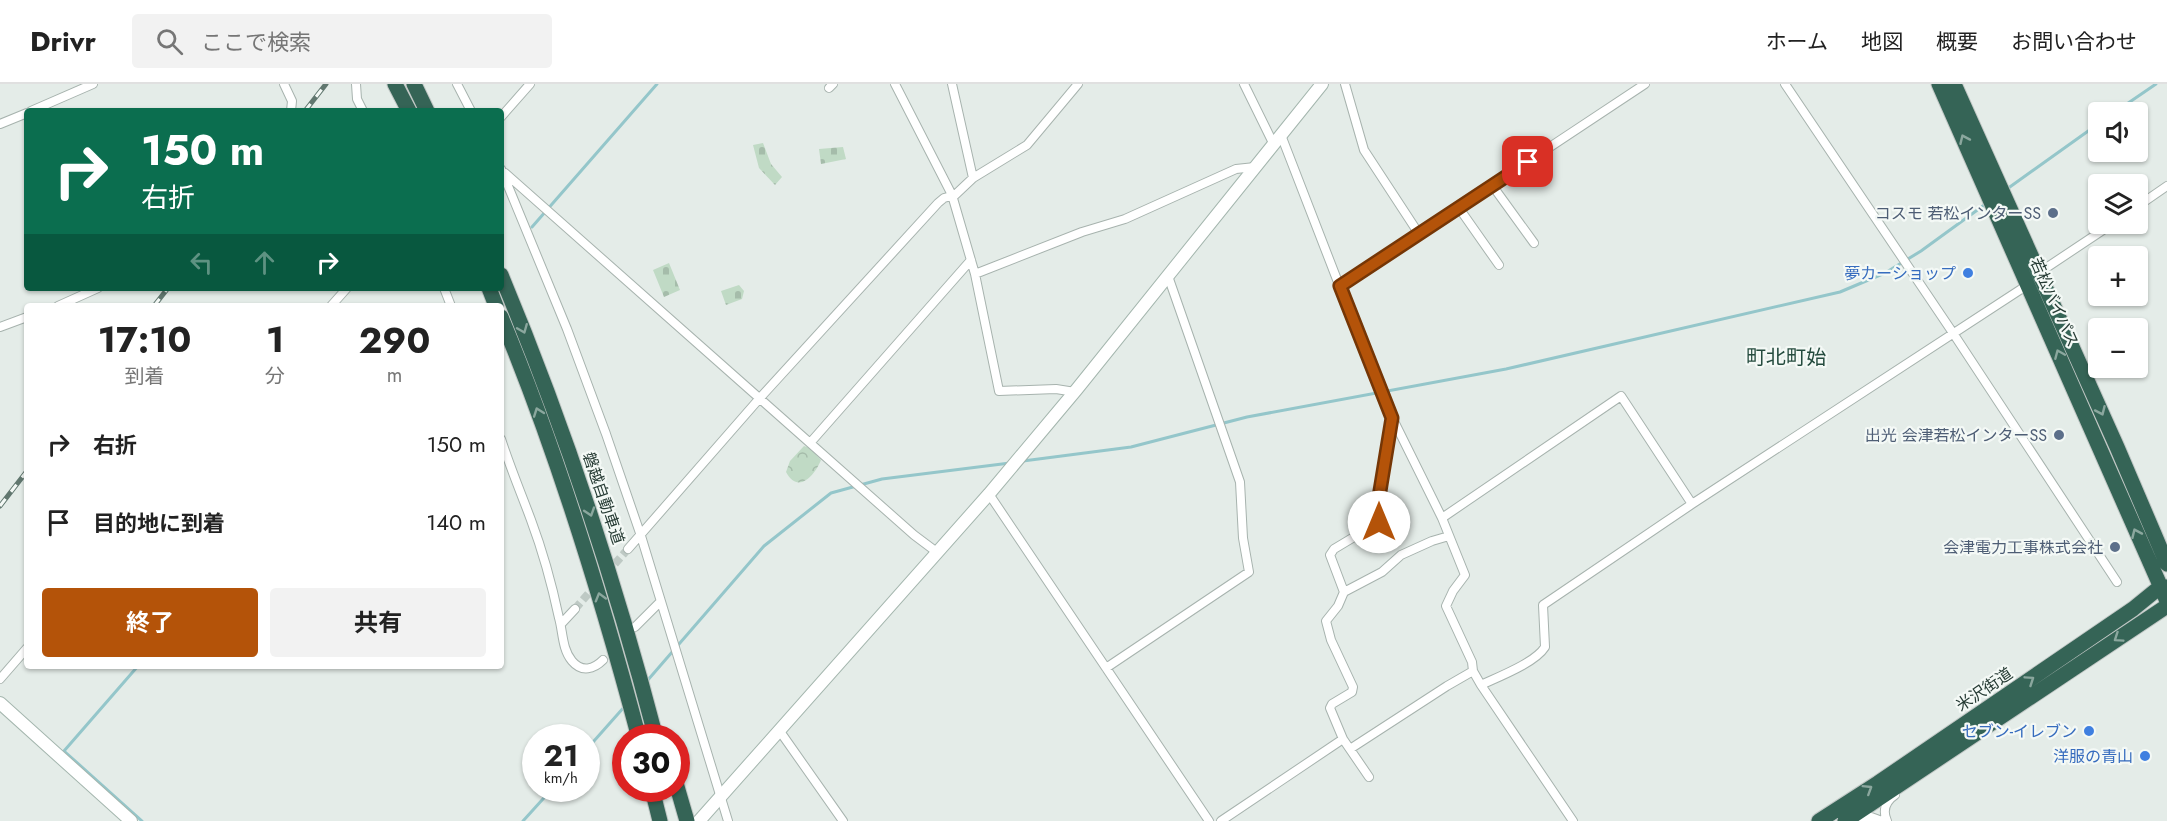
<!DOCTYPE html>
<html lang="ja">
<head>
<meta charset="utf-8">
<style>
  :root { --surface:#fff; --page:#f2f2f2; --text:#222; --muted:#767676; --line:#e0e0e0; --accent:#b45309 }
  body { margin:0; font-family:Jost,"Noto Sans JP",sans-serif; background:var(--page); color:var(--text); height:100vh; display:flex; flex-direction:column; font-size:22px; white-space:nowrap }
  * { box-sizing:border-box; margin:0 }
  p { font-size:20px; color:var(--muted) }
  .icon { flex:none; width:33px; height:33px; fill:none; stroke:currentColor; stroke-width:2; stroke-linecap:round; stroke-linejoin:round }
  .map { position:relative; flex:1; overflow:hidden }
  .details { position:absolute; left:24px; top:219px; width:480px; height:366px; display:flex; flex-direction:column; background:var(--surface); border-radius:6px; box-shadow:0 2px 4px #0004 }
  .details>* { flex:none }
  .guide { position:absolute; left:24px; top:24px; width:480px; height:183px; border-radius:6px; box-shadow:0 2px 4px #0004; background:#0b6e4f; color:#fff; overflow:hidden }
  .fabs { position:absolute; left:2088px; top:18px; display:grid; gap:12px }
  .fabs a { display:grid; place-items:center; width:60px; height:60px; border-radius:6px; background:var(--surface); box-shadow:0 2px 4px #0004; font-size:30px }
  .speed { position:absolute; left:522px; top:640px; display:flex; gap:12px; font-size:30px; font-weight:700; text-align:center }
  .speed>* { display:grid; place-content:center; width:78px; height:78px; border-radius:50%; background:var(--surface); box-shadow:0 2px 4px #0004; line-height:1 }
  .speed small { font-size:15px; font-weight:400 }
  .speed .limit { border:9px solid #d22; background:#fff; color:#111 }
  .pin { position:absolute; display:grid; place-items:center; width:51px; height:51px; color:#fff; margin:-26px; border-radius:12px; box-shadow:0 3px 9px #0006 }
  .me { position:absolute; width:66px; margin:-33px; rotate:0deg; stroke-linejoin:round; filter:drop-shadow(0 0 4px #0008) }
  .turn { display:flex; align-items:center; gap:21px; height:126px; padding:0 18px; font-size:27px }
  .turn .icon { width:78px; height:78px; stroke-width:2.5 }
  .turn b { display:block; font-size:42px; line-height:51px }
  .lanes { display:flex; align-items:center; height:57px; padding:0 18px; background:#0003; justify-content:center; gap:30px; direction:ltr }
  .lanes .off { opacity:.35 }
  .eta { display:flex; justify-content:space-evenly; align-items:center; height:102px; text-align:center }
  .eta b { font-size:36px; font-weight:700; line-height:42px }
  .action { display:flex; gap:12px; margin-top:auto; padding:12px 18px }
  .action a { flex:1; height:69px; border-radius:6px; background:var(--accent); color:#fff; font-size:24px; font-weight:700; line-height:69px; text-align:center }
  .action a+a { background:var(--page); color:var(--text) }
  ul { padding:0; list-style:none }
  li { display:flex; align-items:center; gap:18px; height:78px; padding:0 18px }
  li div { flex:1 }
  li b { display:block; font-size:22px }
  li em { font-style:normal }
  header { display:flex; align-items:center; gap:36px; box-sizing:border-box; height:84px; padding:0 30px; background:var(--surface); border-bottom:2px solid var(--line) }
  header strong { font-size:28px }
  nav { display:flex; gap:33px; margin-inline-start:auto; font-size:21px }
  .search { width:420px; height:54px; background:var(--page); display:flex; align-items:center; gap:15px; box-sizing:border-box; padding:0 21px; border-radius:6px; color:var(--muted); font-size:22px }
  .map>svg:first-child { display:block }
  .forest { fill:url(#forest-crowns) }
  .cemetery { fill:url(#cemetery-stones) }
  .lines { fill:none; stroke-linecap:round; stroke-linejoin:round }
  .stream { stroke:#94c6ca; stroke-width:3 }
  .street-tunnel { stroke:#bec9c4; stroke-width:8; stroke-dasharray:8 4; stroke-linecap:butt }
  .street-casing { stroke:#a7b3ae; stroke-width:10 }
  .secondary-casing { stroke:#a4b6ae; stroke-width:14 }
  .highway-casing { stroke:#c2c8c6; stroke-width:17 }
  .street { stroke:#fff; stroke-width:8 }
  .secondary { stroke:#fff; stroke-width:12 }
  .highway { stroke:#356456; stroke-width:15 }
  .rail-casing { stroke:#61776f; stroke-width:5 }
  .rail { stroke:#f4f9f6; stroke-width:3; stroke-dasharray:9; stroke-linecap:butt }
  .oneway { stroke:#8ba79e }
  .route-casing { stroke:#753606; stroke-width:15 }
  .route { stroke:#b45309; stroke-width:10 }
  .service-dot { fill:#5c6f8a; stroke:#f4f9f6; stroke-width:2 }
  .shop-dot { fill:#3f7fe0; stroke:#f4f9f6; stroke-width:2 }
  .labels { text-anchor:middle; stroke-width:4.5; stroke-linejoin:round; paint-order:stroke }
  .service-label { font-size:16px; fill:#4e5e75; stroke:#f4f9f6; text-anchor:end }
  .shop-label { font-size:16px; fill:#366cbe; stroke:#f4f9f6; text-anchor:end }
  .street-label { font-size:16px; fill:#263b34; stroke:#f4f9f6 }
  .quarter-label { font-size:20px; fill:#244b3e; stroke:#f4f9f6 }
</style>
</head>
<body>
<header>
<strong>Drivr</strong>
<div class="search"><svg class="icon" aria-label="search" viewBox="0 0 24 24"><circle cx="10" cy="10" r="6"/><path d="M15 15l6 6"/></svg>ここで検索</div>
<nav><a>ホーム</a><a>地図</a><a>概要</a><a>お問い合わせ</a></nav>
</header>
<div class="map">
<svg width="2167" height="737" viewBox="0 0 2167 737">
  <defs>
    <pattern id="forest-crowns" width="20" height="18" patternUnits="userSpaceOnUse" patternTransform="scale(1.5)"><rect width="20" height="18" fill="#c0dac5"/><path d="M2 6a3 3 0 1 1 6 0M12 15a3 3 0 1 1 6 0" fill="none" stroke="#a5bcaa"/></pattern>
    <pattern id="cemetery-stones" width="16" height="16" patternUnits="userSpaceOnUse" patternTransform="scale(1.5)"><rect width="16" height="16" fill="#c0dac5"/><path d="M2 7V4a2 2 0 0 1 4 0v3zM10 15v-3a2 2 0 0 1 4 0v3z" fill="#a5bcaa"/></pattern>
  </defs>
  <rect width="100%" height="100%" fill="#e4ece8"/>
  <!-- forest -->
  <path class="forest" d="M804 362 810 364 821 376C815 391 798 411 786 388L790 377Z"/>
  <!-- cemetery -->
  <path class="cemetery" d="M763 59 771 80 782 93 775 101 759 84 753 61Z
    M843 63 846 75 821 80 819 65Z
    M669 179 680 206 664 213 653 186Z
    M739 201 744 207 742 215 726 221 721 207Z"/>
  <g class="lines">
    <!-- stream -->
    <path class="stream" d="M2115 28 2156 0
      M2007 105 2098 40
      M532 143 657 0
      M1023 377 1131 363 1247 333 1506 285 1840 208 1885 189 1921 167 1987 119
      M138 582 64 667 142 737
      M647 597 764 462 831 409 882 395 1010 379
      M586 666 625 622
      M523 737 552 705"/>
    <!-- street-tunnel -->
    <path class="street-tunnel" d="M607 489 628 465
      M575 525 596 501"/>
    <defs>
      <path id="street" d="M284 0 292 17 291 27
        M356 0 357 15 363 27
        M457 0 471 27
        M895 0 952 111 975 190 999 307 1056 305 1075 308
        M952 0 973 94
        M1244 0 1274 61
        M1345 0 1364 66 1419 150
        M1785 0 1953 249 2117 498
        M829 4 833 0
        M31 27 93 0
        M501 33 530 0
        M0 40 27 29
        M1281 51 1384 317 1442 434 1465 491 1453 507 1446 522 1472 578 1473 587 1481 601
        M501 85 567 245 606 350 641 452 728 737
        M505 89 914 451 938 469
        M1492 101 1534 159
        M2138 122 2167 102
        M1459 124 1499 181
        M975 190 1082 148 1125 135 1236 85 1255 83
        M2037 190 2112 140
        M1340 202 1645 0
        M444 204 451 222
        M58 222 98 204
        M331 222 347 204
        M0 243 27 233
        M501 355C510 383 521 409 531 436 543 468 552 501 559 534 563 548 562 565 572 577 582 589 594 585 603 576
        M810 359 971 176
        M989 410 1209 737
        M1442 434 1621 312 1692 420
        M628 465 759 315 938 119 944 114 955 111 973 94 1027 61 1078 0
        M1344 508 1382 488 1401 471 1432 457 1449 452
        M561 540 575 525
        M635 543 660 518
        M1106 584 1249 488 1243 454 1240 398 1168 192
        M0 595 27 564
        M779 646 843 737
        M1350 665 1447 602 1473 587
        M1369 693 1343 655 1330 624 1332 620 1352 608 1353 603 1331 556 1326 537 1338 522 1344 508 1330 471 1334 465 1379 438 1378 419 1391 335
        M1856 733H1871L1882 737
        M1221 737 1343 655
        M1573 737 1481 601C1498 593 1535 579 1545 563L1543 521 1692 420 2029 200
        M1887 737C1882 726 1886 717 1895 711"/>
      <path id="secondary" d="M0 619 131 737
        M699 737 989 410 1077 305 1322 0"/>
      <path id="highway" d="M395 0 409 27
        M414 0 427 27
        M1939 0 2167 517
        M1954 0 2117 363 2167 480
        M501 191C564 342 615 496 656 654
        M489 204 496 222
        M501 233C558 370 601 511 639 654
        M676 699 687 737
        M652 705 660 737
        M1819 737 1878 699 2133 525 2160 503H2167
        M1845 737 2167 522"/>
    </defs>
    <!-- street casing -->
    <use href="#street" class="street-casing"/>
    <!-- secondary casing -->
    <use href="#secondary" class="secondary-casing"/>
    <!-- highway casing -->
    <use href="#highway" class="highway-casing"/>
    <!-- street -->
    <use href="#street" class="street"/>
    <!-- secondary -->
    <use href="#secondary" class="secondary"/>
    <!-- highway -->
    <use href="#highway" class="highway"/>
    <defs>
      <path id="rail" d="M305 27 326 0
        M154 222 168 204
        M0 422 27 387"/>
    </defs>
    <!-- rail casing -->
    <use href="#rail" class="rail-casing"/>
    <!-- rail -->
    <use href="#rail" class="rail"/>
  </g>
  <!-- one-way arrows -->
  <defs><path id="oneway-chevron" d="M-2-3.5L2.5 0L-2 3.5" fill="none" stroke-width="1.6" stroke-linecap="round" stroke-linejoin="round" transform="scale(1.5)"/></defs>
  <g class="oneway">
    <use href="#oneway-chevron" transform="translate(1964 55) rotate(-114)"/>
    <use href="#oneway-chevron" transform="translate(523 245) rotate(68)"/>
    <use href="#oneway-chevron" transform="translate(2059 270) rotate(-113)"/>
    <use href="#oneway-chevron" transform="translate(2101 327) rotate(66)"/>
    <use href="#oneway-chevron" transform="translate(538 328) rotate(-110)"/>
    <use href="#oneway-chevron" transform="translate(590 428) rotate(72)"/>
    <use href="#oneway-chevron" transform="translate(2136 449) rotate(-114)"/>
    <use href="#oneway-chevron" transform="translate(600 513) rotate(-106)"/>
    <use href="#oneway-chevron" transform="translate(2118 554) rotate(146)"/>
    <use href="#oneway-chevron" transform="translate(2030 596) rotate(-34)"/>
    <use href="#oneway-chevron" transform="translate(1868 705) rotate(-32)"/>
  </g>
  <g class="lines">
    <defs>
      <path id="route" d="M1379 438 1378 419 1392 334 1340 202 1528 78"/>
    </defs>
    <!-- route casing -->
    <use href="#route" class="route-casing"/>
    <!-- route -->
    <use href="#route" class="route"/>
  </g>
  <!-- markers -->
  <g class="service-dot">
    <circle cx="2053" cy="129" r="6"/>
    <circle cx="2059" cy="351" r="6"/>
    <circle cx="2115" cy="463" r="6"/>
  </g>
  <g class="shop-dot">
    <circle cx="1968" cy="189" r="6"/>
    <circle cx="2089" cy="647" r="6"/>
    <circle cx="2145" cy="672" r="6"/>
  </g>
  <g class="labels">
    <!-- service labels -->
    <g class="service-label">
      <text x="2041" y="135">コスモ 若松インターSS</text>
      <text x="2047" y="357">出光 会津若松インターSS</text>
      <text x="2103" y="469">会津電力工事株式会社</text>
    </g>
    <!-- shop labels -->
    <g class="shop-label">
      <text x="1956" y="195">夢カーショップ</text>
      <text x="2077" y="653">セブン-イレブン</text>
      <text x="2133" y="678">洋服の青山</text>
    </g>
    <!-- street labels -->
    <g class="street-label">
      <text transform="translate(2055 218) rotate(66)" y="6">若松バイパス</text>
      <text transform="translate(604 414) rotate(71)" y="6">磐越自動車道</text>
      <text transform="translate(1984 605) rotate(-34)" y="6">米沢街道</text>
    </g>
    <!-- quarter labels -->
    <g class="quarter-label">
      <text x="1786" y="280">町北町始</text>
    </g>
  </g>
</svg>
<div class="fabs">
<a><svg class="icon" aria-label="sound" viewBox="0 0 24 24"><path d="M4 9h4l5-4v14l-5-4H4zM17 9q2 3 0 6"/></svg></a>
<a><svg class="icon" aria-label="layers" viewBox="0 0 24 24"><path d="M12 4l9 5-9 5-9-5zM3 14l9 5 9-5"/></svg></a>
<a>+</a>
<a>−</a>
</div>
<div class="speed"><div>21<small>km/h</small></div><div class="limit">30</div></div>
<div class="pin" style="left:1528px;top:78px;background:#d93025"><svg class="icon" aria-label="arrive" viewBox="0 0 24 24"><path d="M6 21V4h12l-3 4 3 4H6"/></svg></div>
<svg class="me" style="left:1379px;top:438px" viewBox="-20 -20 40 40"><circle r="19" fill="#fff"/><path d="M0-13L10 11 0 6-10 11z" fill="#b45309"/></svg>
<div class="guide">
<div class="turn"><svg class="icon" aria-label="right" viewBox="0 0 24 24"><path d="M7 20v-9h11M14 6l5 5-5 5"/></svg><div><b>150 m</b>右折</div></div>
<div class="lanes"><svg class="icon off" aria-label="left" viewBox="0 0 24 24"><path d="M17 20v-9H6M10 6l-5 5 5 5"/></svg><svg class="icon off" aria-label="ahead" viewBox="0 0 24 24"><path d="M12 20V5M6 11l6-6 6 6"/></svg><svg class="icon" aria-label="right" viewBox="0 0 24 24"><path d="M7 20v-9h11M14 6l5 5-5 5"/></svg></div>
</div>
<section class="details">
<div class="eta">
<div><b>17:10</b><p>到着</p></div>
<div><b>1</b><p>分</p></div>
<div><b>290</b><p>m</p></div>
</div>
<ul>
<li><svg class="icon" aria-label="right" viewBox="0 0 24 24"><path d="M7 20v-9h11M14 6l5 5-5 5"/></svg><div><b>右折</b></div><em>150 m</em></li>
<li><svg class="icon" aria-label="arrive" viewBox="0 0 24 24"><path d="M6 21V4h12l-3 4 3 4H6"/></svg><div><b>目的地に到着</b></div><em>140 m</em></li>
</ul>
<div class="action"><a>終了</a><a>共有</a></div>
</section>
</div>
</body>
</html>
